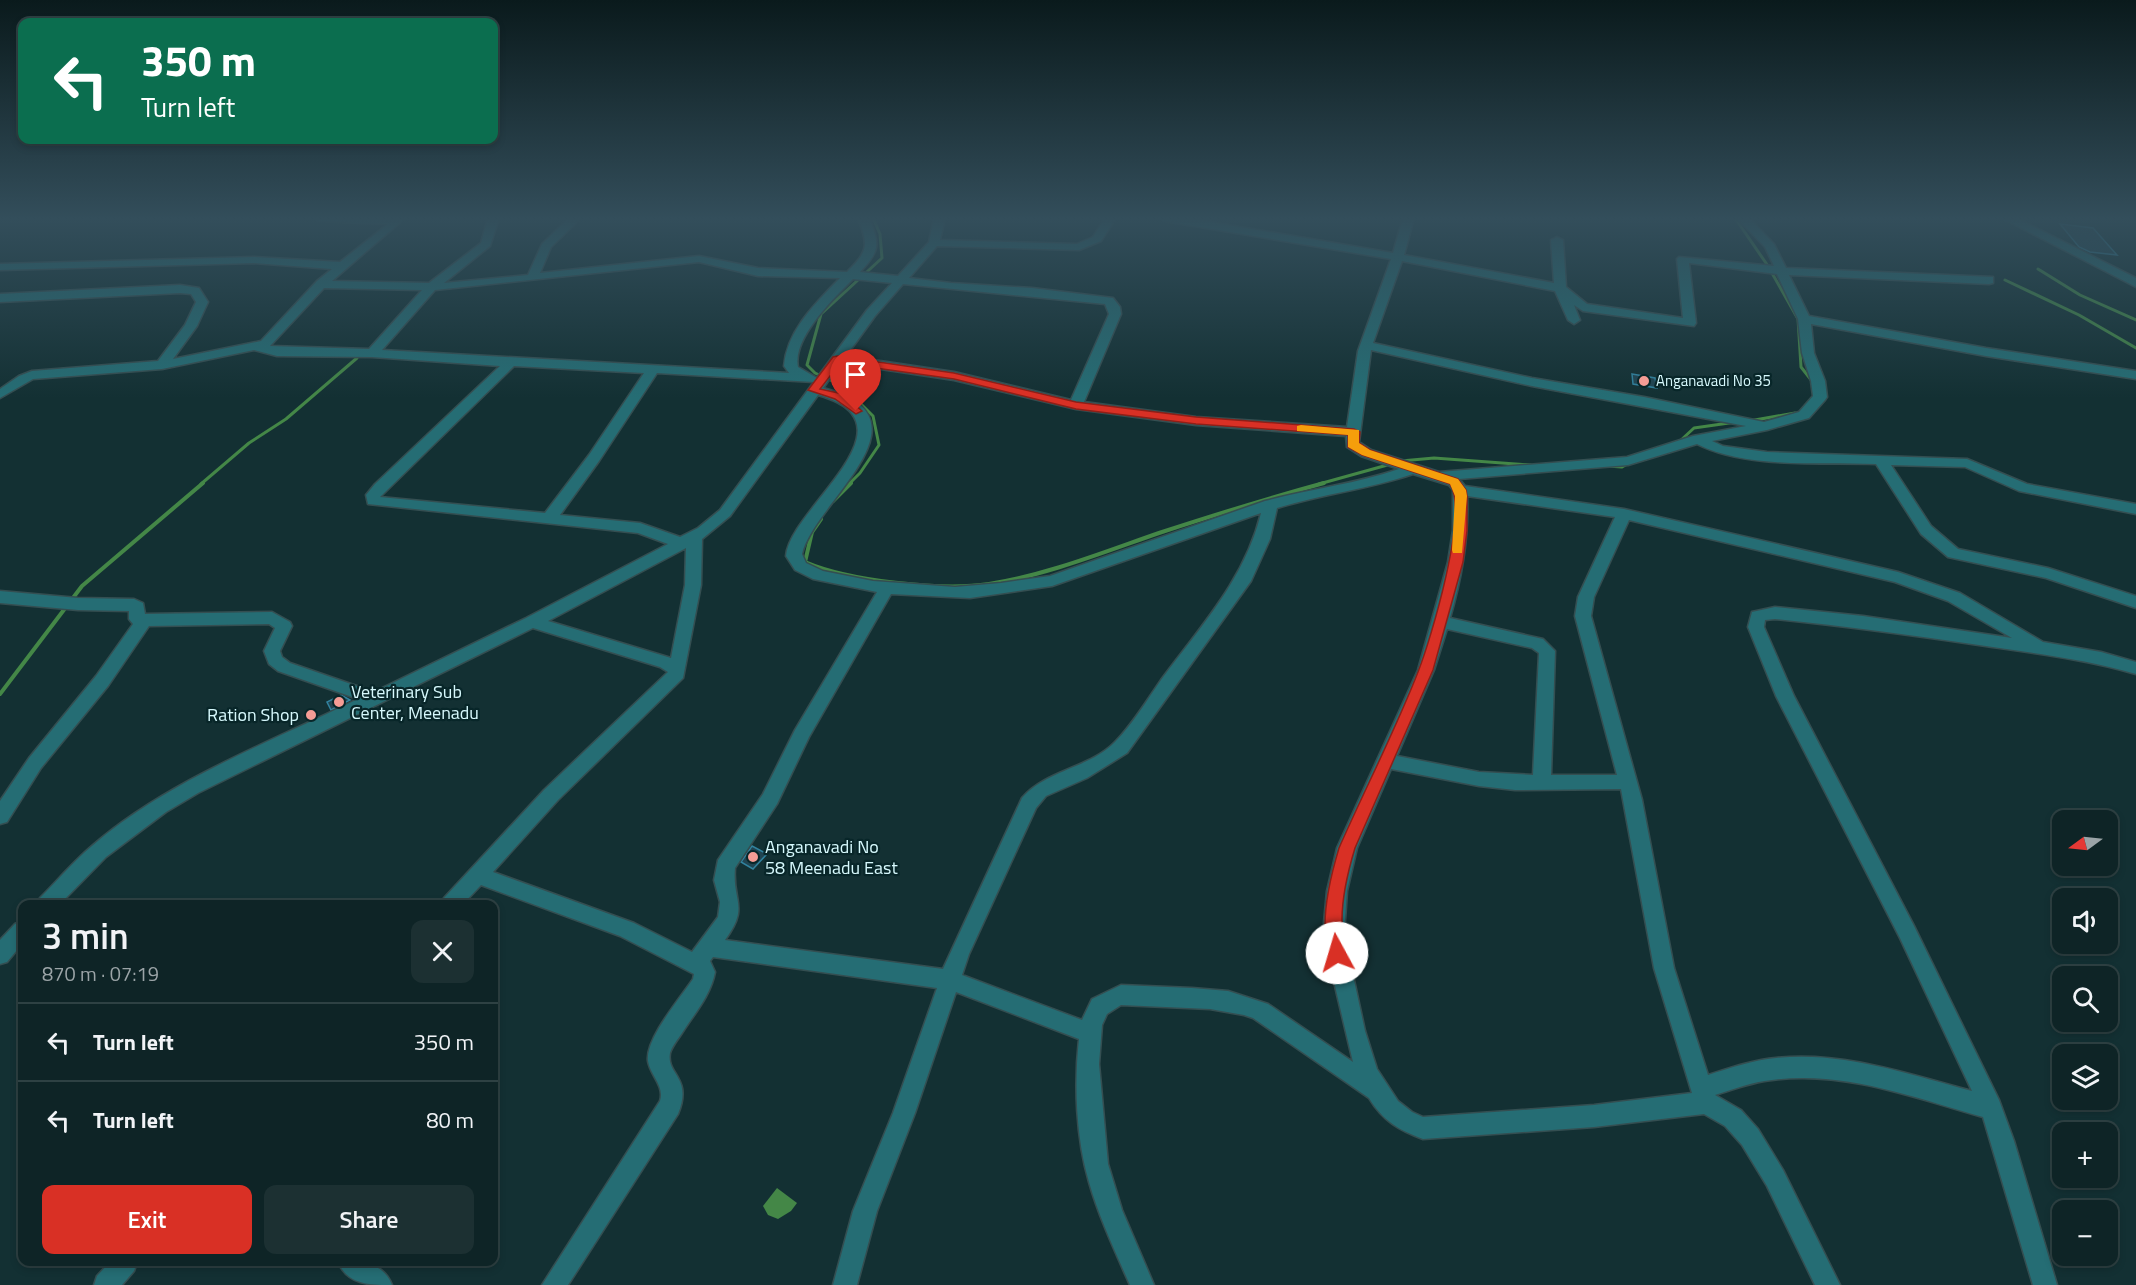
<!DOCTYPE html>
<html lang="en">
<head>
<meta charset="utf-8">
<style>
  :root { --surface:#0e2426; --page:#1c3032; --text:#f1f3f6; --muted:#9ba4a7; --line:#2e4143; --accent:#d93025 }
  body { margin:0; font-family:"Titillium Web",sans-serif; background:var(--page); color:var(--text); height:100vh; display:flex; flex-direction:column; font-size:22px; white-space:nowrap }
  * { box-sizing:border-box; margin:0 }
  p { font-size:20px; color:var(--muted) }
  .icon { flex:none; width:33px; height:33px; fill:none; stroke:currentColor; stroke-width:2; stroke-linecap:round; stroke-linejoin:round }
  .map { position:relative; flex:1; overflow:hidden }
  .details { position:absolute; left:18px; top:900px; width:480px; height:366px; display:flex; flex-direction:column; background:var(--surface); border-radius:12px; box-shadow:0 3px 9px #0003,0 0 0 2px var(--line) }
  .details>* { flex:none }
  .hud { position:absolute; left:18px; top:18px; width:480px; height:126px; border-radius:12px; box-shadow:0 3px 9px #0003,0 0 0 2px var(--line); background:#0b6e4f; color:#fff; overflow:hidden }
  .needle { width:39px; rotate:255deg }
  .fabs { position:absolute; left:2052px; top:810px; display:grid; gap:12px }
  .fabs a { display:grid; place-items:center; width:66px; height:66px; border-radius:12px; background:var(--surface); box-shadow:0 3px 9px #0003,0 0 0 2px var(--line); font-size:30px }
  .pin { position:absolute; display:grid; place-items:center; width:51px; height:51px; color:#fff; margin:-62px -26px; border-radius:50% 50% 50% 0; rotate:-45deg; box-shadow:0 0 6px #0007 }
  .pin .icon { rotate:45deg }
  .me { position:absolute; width:66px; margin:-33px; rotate:354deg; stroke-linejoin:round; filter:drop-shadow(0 0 4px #0008) }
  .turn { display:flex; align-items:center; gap:21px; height:126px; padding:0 24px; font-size:27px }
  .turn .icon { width:78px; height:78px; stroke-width:2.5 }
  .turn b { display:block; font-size:42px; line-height:51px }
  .round { display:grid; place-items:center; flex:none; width:63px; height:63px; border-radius:12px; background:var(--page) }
  .headline { display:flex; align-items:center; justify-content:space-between; height:102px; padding:0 24px }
  h1 { font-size:36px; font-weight:600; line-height:45px }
  .button { display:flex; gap:12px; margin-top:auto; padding:12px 24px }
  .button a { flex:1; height:69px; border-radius:12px; background:var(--accent); color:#fff; font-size:24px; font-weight:600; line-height:69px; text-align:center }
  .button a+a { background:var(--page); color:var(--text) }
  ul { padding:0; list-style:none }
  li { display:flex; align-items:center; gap:18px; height:78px; padding:0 24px; border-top:2px solid var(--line) }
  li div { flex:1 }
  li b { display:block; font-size:22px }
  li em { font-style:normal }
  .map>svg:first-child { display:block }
  .water { fill:#448747 }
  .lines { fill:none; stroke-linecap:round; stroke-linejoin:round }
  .stream-far1 { stroke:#448747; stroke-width:3 }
  .stream { stroke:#448747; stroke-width:4 }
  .building { fill:#204451; stroke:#31829e; stroke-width:1.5 }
  .minor-casing { stroke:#344e51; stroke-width:3 }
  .minor { fill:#256d74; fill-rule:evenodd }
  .route { fill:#d93025; stroke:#8d1f18; stroke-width:1.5 }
  .slow { fill:#f59e0b }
  .poi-dot { fill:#f59c95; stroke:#082629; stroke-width:2 }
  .labels { text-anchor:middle; stroke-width:4.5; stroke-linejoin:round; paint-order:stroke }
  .far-poi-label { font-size:15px; fill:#d7f9fd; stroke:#082629; text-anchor:start }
  .poi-label { font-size:18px; fill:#d7f9fd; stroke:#082629; text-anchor:start }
</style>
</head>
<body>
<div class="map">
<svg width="2136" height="1285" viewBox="0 0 2136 1285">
  <rect width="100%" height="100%" fill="#133033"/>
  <!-- water -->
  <path class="water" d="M777 1188 797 1203 791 1211 778 1219 768 1215 763 1206Z"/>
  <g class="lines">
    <!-- stream-far1 -->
    <path class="stream-far1" d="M1735 218 1768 266 1798 319 1801 367 1812 381
      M2038 269 2080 295 2136 320
      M2005 280 2079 315 2136 348
      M1749 421 1795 413
      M1680 441 1694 428 1736 422
      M1401 461 1434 458 1531 465
      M1607 466 1622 467 1629 463
      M201 484 249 443 286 419 357 358
      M849 484 860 473 879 445 873 416 843 386 815 373 807 365 821 314 882 258 880 234 873 218
      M1319 484 1391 464"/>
    <!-- stream -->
    <path class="stream" d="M833 501 851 483
      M821 519 812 532 805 562C849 581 941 591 989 584 1047 575 1104 552 1159 533 1214 515 1269 498 1324 483
      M0 694 82 586 203 483"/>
  </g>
  <!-- building -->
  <path class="building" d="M2060 224 2093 228 2117 255 2090 252 2079 247Z
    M1632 374 1655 378 1657 388 1633 384Z
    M341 695 350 700 331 710 327 702Z
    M752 846 767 854 753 869 741 862Z"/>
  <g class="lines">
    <defs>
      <path id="minor" d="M314 218H405L332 281 429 283 481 243 488 218H499L490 246 444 283 528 275 542 244 569 218H581L551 247 540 273 699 256 758 268 847 272C868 251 869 246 858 218H869C880 245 880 251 860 272L898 276 929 242 934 218H945L940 240 1077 244 1093 237 1105 218H1116L1101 241 1079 250 937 246 909 278 951 283 1032 288 1113 298 1120 307 1121 314 1084 402 1196 417 1347 427 1358 351 1391 259 1164 221 1159 218H1187L1393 253 1403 218H1414L1404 255 1554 283 1551 240 1557 237 1563 240 1566 287 1587 304 1683 318 1677 259 1679 257 1774 266 1765 247 1737 218H1749L1774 244 1786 268 1993 277V283L1989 284 1789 275 1809 316 1986 348 2136 371V379L1986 356 1811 324 1814 353 1825 381 1827 397 1825 400 1809 418 1767 430 1712 441 1723 446 1767 452 1967 459 2027 484 2136 504V514L2019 491 1965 467 1891 465 1931 526 1958 549 2048 568 2136 596V608L2046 578 1948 557 1921 534 1876 464C1821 462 1746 469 1697 444L1628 465 1459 479 1465 486 1624 509 1898 572 1960 593 2043 642 2101 652 2136 662V674C2085 659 2032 653 1979 645 1911 635 1843 626 1775 619L1765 620 1764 627 1794 696 1914 926 1999 1100 2014 1141 2057 1285H2033L1983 1117C1916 1098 1843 1070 1772 1080 1752 1082 1734 1089 1715 1095L1741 1110 1758 1129 1783 1170 1840 1285H1815L1767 1186 1742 1145 1725 1126 1704 1114 1594 1127 1423 1139C1399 1130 1383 1121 1369 1098L1253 1018 1244 1015 1210 1009 1121 1005 1107 1014 1102 1025 1099 1064 1108 1164 1122 1210 1154 1285H1130C1115 1251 1099 1217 1089 1182 1076 1138 1074 1084 1079 1039L956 992 915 1113 877 1211 857 1285H833L853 1211 893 1113 937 988 713 957 710 961 715 972C711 995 694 1014 682 1033 678 1039 672 1046 670 1053 666 1075 693 1077 678 1114L568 1285H542L660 1101C665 1086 650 1075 648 1061 645 1039 681 997 693 979L694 974 620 936 481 885 463 904H441L444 898 544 790 668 672 660 667 533 628 198 793 166 812 106 857 60 904H37L40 898C57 881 74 861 92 846 165 782 270 742 358 699L278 671 269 664 264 651 275 628 269 624 149 626 108 686 41 768 7 822 0 824V801L29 758 96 676 133 624 129 619V611L78 610 0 603V591L78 598 134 599 143 603 145 614 272 612 290 622 292 626 280 651 282 657 290 663 374 692 526 618 668 544 638 533 368 504 366 495 375 484 500 366 372 357 277 356 254 350 162 369 33 379 0 398V389L19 376 32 371 158 361 185 325 196 302 191 294 180 293 0 302V294L180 285 199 288 208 302 197 326 173 359 261 341 317 281 332 269 254 263 0 270V264L254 257 340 262 388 224 319 221ZM1402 261 1555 291 1568 320 1574 324 1580 320 1574 305 1583 311 1694 326 1696 323 1689 263 1777 274 1798 319 1802 353 1811 381 1813 396 1799 412 1764 422 1644 397 1532 378 1373 343ZM699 262 758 276 840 278C816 303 787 330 784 366L789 373 382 350 435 290ZM853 279 892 283 867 310 817 378 798 367C792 338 834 298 853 279ZM903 284 1105 304 1109 314 1071 400 954 372 846 356 875 316ZM324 288 422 290 369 349 270 346ZM1371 350 1532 386 1746 426 1693 436 1627 457 1439 472 1371 450 1359 442ZM841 363 954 380 1076 409 1196 425 1346 436 1347 447 1361 456 1399 469C1356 484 1309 489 1265 501L1050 576 1001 583 955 587 873 581 823 571 806 563 802 554C813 503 939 418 823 388ZM514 366 644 373 589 455 545 513 380 497ZM657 373 814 382 720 510 698 528 680 537 640 523 560 515 599 461ZM818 395C922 424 789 509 786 556L795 570 813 579 877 592 795 730 763 794 718 860 714 880 720 902 718 917 692 952 634 923 493 872 558 800 683 678 701 585 702 539 730 516ZM1413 474 1449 485 1453 490V530L1448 562 1418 670 1337 848 1327 891 1324 923 1326 948 1353 1062 1268 1004 1228 991 1192 988 1121 985 1092 999 1082 1020 962 975 969 954 1036 808 1046 796 1087 778 1127 753 1251 581 1270 539 1277 508C1322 494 1369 489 1413 474ZM1467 496 1615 517 1578 597 1575 616 1617 775H1551L1555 651 1543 639 1450 618C1462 577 1469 538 1467 496ZM1261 513C1245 579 1201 626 1161 680 1147 700 1133 724 1115 742 1090 768 1046 770 1022 798L943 969 725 940C750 906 732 902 735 868L777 804 809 737 891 594 970 598 1052 586ZM1629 520 1895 582 1948 601 2012 638 1863 616 1775 607 1752 612 1748 627 1776 696 1900 938 1972 1091C1908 1074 1843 1051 1776 1058 1753 1060 1730 1068 1708 1075L1674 968 1642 800 1591 616 1594 597ZM686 548 685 585 671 658 548 621ZM1447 629 1532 648 1539 653 1533 775 1479 772 1397 756 1434 670ZM1391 769 1479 786 1515 790 1621 789 1654 968 1692 1093 1594 1105 1423 1117 1412 1112 1398 1101 1377 1069 1365 1031 1344 934 1347 891 1357 848Z
        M2002 218H2016L2136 278V287Z
        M22 921V944L7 962 0 964V940L15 924Z
        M110 1262H137L134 1271 122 1285H94L97 1276Z
        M338 1262C360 1260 383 1262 392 1285 370 1285 348 1285 338 1262Z"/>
    </defs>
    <!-- minor casing -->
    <use href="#minor" class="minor-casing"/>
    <!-- minor -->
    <use href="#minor" class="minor"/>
  </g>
  <!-- sky -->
  <linearGradient id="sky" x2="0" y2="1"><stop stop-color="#0a1a1c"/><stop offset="0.55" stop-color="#334e5b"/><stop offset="1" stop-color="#334e5b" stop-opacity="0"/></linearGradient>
  <rect width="2136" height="398" fill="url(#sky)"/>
  <!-- route -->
  <path class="route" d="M837 356 954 373 1076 402 1196 417 1354 429 1360 432 1359 443 1370 450 1458 479 1466 490 1467 496V531L1463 562 1433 670 1355 848C1348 871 1342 895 1342 920 1342 932 1348 947 1343 958L1337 960 1331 958C1317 928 1330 878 1339 848 1365 789 1395 731 1418 672 1431 639 1469 512 1450 484L1362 455 1348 447V435L1196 424 1076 409 954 379 840 363 820 389 843 394 862 411 856 414 835 399 808 390 833 357Z"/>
  <!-- slow -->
  <path class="slow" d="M1301 425 1359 430V443L1370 450 1458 479 1466 490 1467 496 1462 553H1453L1452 550 1455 496 1450 484 1362 455 1348 447V435L1297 431V426Z"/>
  <!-- markers -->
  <g class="poi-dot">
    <circle cx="1644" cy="381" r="6"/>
    <circle cx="339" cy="702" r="6"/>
    <circle cx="311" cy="715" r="6"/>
    <circle cx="753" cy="857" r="6"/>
  </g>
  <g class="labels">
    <!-- far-poi labels -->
    <g class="far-poi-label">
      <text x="1656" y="386">Anganavadi No 35</text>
    </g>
    <!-- poi labels -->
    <g class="poi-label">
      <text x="351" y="698">Veterinary Sub<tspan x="351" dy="21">Center, Meenadu</tspan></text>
      <text x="299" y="721" text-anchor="end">Ration Shop</text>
      <text x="765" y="853">Anganavadi No<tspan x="765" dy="21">58 Meenadu East</tspan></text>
    </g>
  </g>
</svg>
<div class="fabs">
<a><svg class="needle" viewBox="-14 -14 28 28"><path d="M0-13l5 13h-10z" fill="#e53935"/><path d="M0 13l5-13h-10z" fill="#9ba4a7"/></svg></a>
<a><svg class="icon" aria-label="sound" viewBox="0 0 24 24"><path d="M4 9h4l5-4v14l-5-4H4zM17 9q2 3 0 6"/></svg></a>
<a><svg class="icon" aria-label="search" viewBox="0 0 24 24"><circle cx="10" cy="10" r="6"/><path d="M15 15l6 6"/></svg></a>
<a><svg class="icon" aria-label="layers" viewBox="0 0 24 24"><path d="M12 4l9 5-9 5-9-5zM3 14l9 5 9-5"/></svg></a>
<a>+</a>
<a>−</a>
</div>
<div class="pin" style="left:856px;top:411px;background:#d93025"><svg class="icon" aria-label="arrive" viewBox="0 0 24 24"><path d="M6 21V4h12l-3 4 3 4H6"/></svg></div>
<svg class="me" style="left:1337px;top:953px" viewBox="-20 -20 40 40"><circle r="19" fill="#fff"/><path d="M0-13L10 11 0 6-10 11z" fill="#d93025"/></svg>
<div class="hud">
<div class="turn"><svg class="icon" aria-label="left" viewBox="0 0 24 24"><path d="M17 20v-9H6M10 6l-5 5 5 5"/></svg><div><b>350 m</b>Turn left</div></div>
</div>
<section class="details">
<div class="headline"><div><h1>3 min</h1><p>870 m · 07:19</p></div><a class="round"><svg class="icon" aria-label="close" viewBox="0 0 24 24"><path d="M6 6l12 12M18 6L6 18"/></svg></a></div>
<ul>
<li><svg class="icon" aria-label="left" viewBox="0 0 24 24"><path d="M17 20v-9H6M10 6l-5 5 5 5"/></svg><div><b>Turn left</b></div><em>350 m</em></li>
<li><svg class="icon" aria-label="left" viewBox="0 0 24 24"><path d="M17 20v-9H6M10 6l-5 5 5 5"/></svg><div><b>Turn left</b></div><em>80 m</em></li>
</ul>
<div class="button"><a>Exit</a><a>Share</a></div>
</section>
</div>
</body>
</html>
